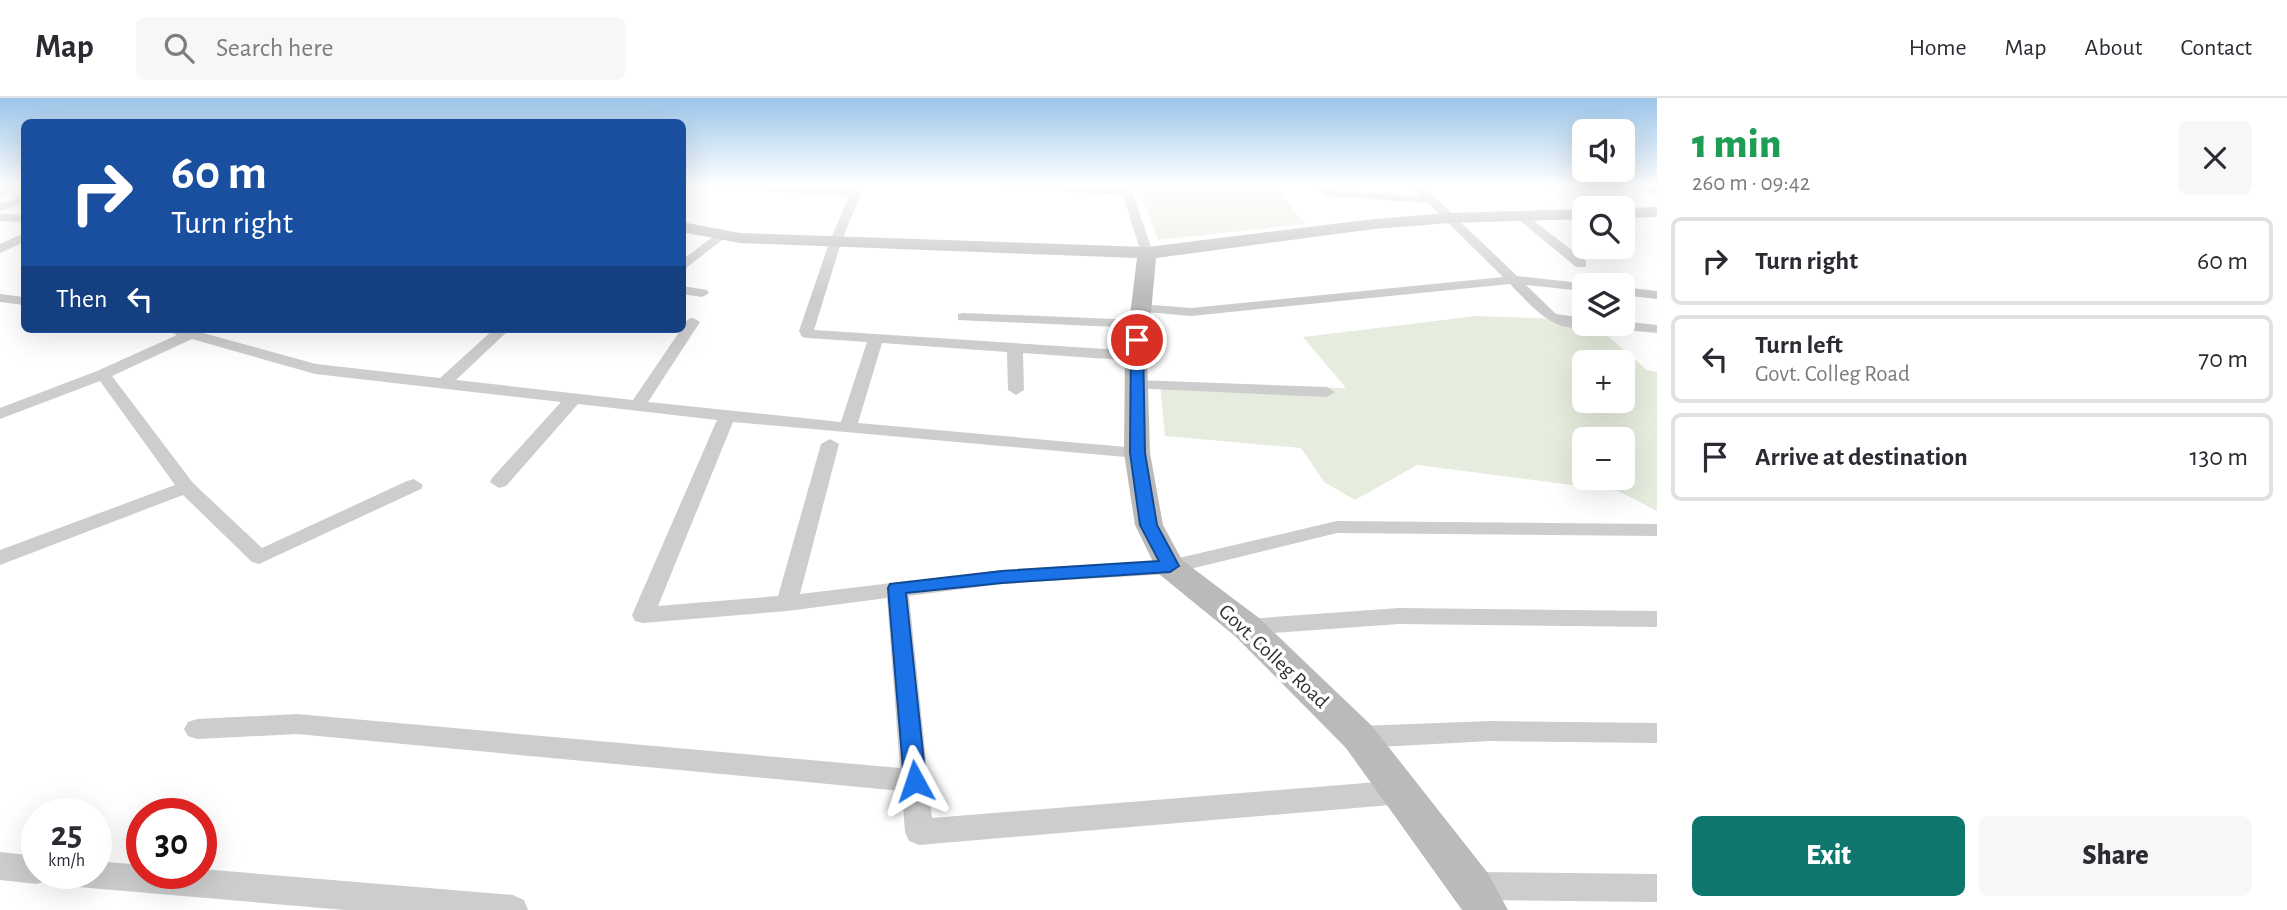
<!DOCTYPE html>
<html lang="en">
<head>
<meta charset="utf-8">
<style>
  :root { --surface:#fff; --page:#f7f7f7; --text:#2b2b33; --muted:#7c7c81; --line:#e1e1e2; --accent:#0f766e }
  body { margin:0; font-family:"Alegreya Sans",sans-serif; background:var(--page); color:var(--text); height:100vh; display:flex; flex-direction:column; font-size:26px; white-space:nowrap }
  * { box-sizing:border-box; margin:0 }
  p { font-size:23px; color:var(--muted) }
  .icon { flex:none; width:38px; height:38px; fill:none; stroke:currentColor; stroke-width:2; stroke-linecap:round; stroke-linejoin:round }
  .map { position:relative; flex:1; overflow:hidden }
  .details { display:flex; flex-direction:column; background:var(--surface); width:630px }
  .details>* { flex:none }
  .guide { position:absolute; left:21px; top:21px; width:665px; height:214px; border-radius:10px; box-shadow:0 7px 28px #0002; background:#1a4fa0; color:#fff; overflow:hidden }
  .buttons { position:absolute; left:1572px; top:21px; display:grid; gap:14px }
  .buttons a { display:grid; place-items:center; width:63px; height:63px; border-radius:10px; background:var(--surface); box-shadow:0 7px 28px #0002; font-size:35px }
  .speed { position:absolute; left:21px; top:700px; display:flex; gap:14px; font-size:35px; font-weight:700; text-align:center }
  .speed>* { display:grid; place-content:center; width:91px; height:91px; border-radius:50%; background:var(--surface); box-shadow:0 7px 28px #0002; line-height:1 }
  .speed small { font-size:18px; font-weight:400 }
  .speed .limit { border:10px solid #d22; background:#fff; color:#111 }
  .pin { position:absolute; display:grid; place-items:center; width:60px; height:60px; color:#fff; margin:-30px; border:4px solid #fff; border-radius:50%; box-shadow:0 2px 7px #0007 }
  .me { position:absolute; width:77px; margin:-38px; rotate:355deg; stroke-linejoin:round; filter:drop-shadow(0 0 5px #0008) }
  .turn { display:flex; align-items:center; gap:24px; height:147px; padding:0 35px; font-size:32px }
  .turn .icon { width:91px; height:91px; stroke-width:2.5 }
  .turn b { display:block; font-size:49px; line-height:60px }
  .then { display:flex; align-items:center; height:66px; padding:0 35px; background:#0003; gap:14px; font-size:26px }
  .round { display:grid; place-items:center; flex:none; width:74px; height:74px; border-radius:10px; background:var(--page) }
  .overview { display:flex; align-items:center; justify-content:space-between; height:119px; padding:0 35px }
  h1 { font-size:42px; font-weight:800; line-height:52px; color:#1e9e55 }
  .cta { display:flex; gap:14px; margin-top:auto; padding:14px 35px }
  .cta a { flex:1; height:80px; border-radius:10px; background:var(--accent); color:#fff; font-size:28px; font-weight:800; line-height:80px; text-align:center }
  .cta a+a { background:var(--page); color:var(--text) }
  ul { padding:0; list-style:none }
  li { display:flex; align-items:center; gap:21px; height:88px; margin:0 14px 10px; padding:0 21px; border:4px solid var(--line); border-radius:10px }
  li div { flex:1 }
  li b { display:block; font-size:26px }
  li em { font-style:normal }
  header { display:flex; align-items:center; gap:42px; box-sizing:border-box; height:98px; padding:0 35px; background:var(--surface); border-bottom:2px solid var(--line) }
  header strong { font-size:33px }
  nav { display:flex; gap:38px; margin-inline-start:auto; font-size:24px }
  .search { width:490px; height:63px; background:var(--page); display:flex; align-items:center; gap:18px; box-sizing:border-box; padding:0 24px; border-radius:10px; color:var(--muted); font-size:26px }
  main { display:flex; flex:1; min-height:0 }
  .map>svg:first-child { display:block }
  .green { fill:#e6edde; fill-rule:evenodd }
  .lines { fill:none; stroke-linecap:round; stroke-linejoin:round }
  .river { fill:#cadfed; fill-rule:evenodd }
  .street { fill:#cdcdcd; fill-rule:evenodd }
  .secondary { fill:#bababa; fill-rule:evenodd }
  .route { fill:#1a73e8; stroke:#114b97; stroke-width:2 }
  .labels { text-anchor:middle; stroke-width:7; stroke-linejoin:round; paint-order:stroke }
  .street-label { font-size:21px; fill:#303030; stroke:#fff }
</style>
</head>
<body>
<header>
<strong>Map</strong>
<div class="search"><svg class="icon" aria-label="search" viewBox="0 0 24 24"><circle cx="10" cy="10" r="6"/><path d="M15 15l6 6"/></svg>Search here</div>
<nav><a>Home</a><a>Map</a><a>About</a><a>Contact</a></nav>
</header>
<main>
<div class="map">
<svg width="1657" height="812" viewBox="0 0 1657 812">
  <rect width="100%" height="100%" fill="#fff"/>
  <!-- green -->
  <path class="green" d="M1138 87H1185L1279 93 1305 126 1158 142Z
    M1476 218 1584 222V226H1594L1647 272 1657 274V413L1618 393 1417 367 1355 402 1324 384 1301 350 1165 338 1160 286 1346 290 1303 239ZM1584 264H1622V303H1584ZM1584 341H1622V380H1584Z"/>
  <g class="lines">
    <!-- river -->
    <path class="river" d="M0 87H19L15 92 0 98Z"/>
    <!-- street -->
    <path class="street" d="M712 87 852 91 854 87H864L841 145 814 232 1136 253 1144 258 1136 263 1023 255 1024 292 1016 297 1008 292 1007 254 882 245 858 325 1137 350 1146 355 1137 360 733 324 658 508 778 498 821 346 830 341 839 346 800 496 1001 472 1170 462 1337 423 1657 426V438L1337 435 1170 476 1001 486 909 498 932 720 1402 682 1411 686 1415 694 1411 702 1402 706 919 747 909 743 905 734 902 693 297 636 197 641 188 638 184 631 188 624 197 621 297 616 900 670 887 500 787 513 643 525 635 523 632 517 717 322 578 306 506 388 499 390 490 384 492 380 561 304 315 276 192 241 112 278 193 385 262 450 407 383 414 381 423 387 421 391 259 466 252 464 183 397 0 467V452L175 387 100 283 0 321V310L97 273 177 237 164 231 192 232 316 266 440 280 494 231H510L456 282 633 302 688 221 693 220 700 224 648 304 841 324 867 244 807 240 802 239 799 233 829 145 849 98 717 90Z
      M1003 87 1121 90 1120 87H1130L1153 155 1147 159 1141 155 1123 97 1008 90Z
      M1313 87H1323L1327 92 1421 98 1411 87H1422L1517 178 1589 186 1584 187V193L1526 187 1556 216 1584 220V226H1590C1557 241 1531 207 1510 186L1191 218 1135 213V207L1140 206 1191 210 1503 179 1428 105 1324 98Z
      M1640 87H1652L1657 91V99Z
      M24 98V105L0 113V106Z
      M0 115 24 118V124L0 123Z
      M1517 116H1525L1586 163V169H1576L1517 120Z
      M722 132 728 136 726 139 682 173V162Z
      M24 135V144L0 155V146Z
      M682 188 707 192 709 195 702 199 682 196Z
      M1622 189 1657 193V201L1622 197Z
      M0 196 24 199V207L0 204Z
      M963 215 1139 222 1146 226 1139 230 958 222V216Z
      M1622 223 1657 227V235L1604 230 1597 226H1622Z
      M1136 282 1327 289 1335 294 1327 299 1130 290 1128 287 1130 284Z
      M1399 510 1657 513V529L1399 526 1247 537 1239 535 1236 529 1239 523 1247 521Z
      M1491 623 1657 625V645L1491 643 1359 650 1350 646 1346 639 1350 632 1359 628Z
      M0 754 37 758V775H50L47 782 37 786 0 782Z
      M96 763 142 767V775H201V771L513 797 524 802 528 812H345L78 789 68 785 64 775H96Z
      M1472 774 1657 776V804L1472 802 1462 798 1457 788 1462 778Z"/>
    <!-- secondary -->
    <path class="secondary" d="M1657 109V119L1622 120 1621 110Z
      M1584 111V121L1449 125 1374 131 1156 160 1147 258 1150 355 1163 427 1182 462 1259 520 1372 628 1487 774 1508 812H1462L1346 650 1235 538 1159 476 1135 427 1124 355 1125 258 1137 160 740 145 682 134V124L740 135 1147 149 1374 121 1449 115Z"/>
  </g>
  <!-- sky -->
  <linearGradient id="sky" x2="0" y2="1"><stop stop-color="#9cc5ea"/><stop offset="0.43" stop-color="#fff"/><stop offset="1" stop-color="#fff" stop-opacity="0"/></linearGradient>
  <rect width="1657" height="201" fill="url(#sky)"/>
  <!-- route -->
  <path class="route" d="M1137 238 1143 242 1145 355 1157 427 1179 468 1170 474 1002 485 906 495 926 683 922 689 915 692 907 689 904 683 888 490 890 486 1002 473 1159 463 1140 427 1130 355 1131 242Z"/>
  <g class="labels">
    <!-- street labels -->
    <g class="street-label">
      <text transform="translate(1274 558) rotate(43)" y="7">Govt. Colleg Road</text>
    </g>
  </g>
</svg>
<div class="buttons">
<a><svg class="icon" aria-label="sound" viewBox="0 0 24 24"><path d="M4 9h4l5-4v14l-5-4H4zM17 9q2 3 0 6"/></svg></a>
<a><svg class="icon" aria-label="search" viewBox="0 0 24 24"><circle cx="10" cy="10" r="6"/><path d="M15 15l6 6"/></svg></a>
<a><svg class="icon" aria-label="layers" viewBox="0 0 24 24"><path d="M12 4l9 5-9 5-9-5zM3 14l9 5 9-5"/></svg></a>
<a>+</a>
<a>−</a>
</div>
<div class="speed"><div>25<small>km/h</small></div><div class="limit">30</div></div>
<div class="pin" style="left:1137px;top:242px;background:#d93025"><svg class="icon" aria-label="arrive" viewBox="0 0 24 24"><path d="M6 21V4h12l-3 4 3 4H6"/></svg></div>
<svg class="me" style="left:915px;top:683px" viewBox="-20 -20 40 40"><path d="M0-17L14 15 0 8-14 15z" fill="#1a73e8" stroke="#fff" stroke-width="4"/></svg>
<div class="guide">
<div class="turn"><svg class="icon" aria-label="right" viewBox="0 0 24 24"><path d="M7 20v-9h11M14 6l5 5-5 5"/></svg><div><b>60 m</b>Turn right</div></div>
<div class="then">Then<svg class="icon" aria-label="left" viewBox="0 0 24 24"><path d="M17 20v-9H6M10 6l-5 5 5 5"/></svg></div>
</div>
</div>
<section class="details">
<div class="overview"><div><h1>1 min</h1><p>260 m · 09:42</p></div><a class="round"><svg class="icon" aria-label="close" viewBox="0 0 24 24"><path d="M6 6l12 12M18 6L6 18"/></svg></a></div>
<ul>
<li><svg class="icon" aria-label="right" viewBox="0 0 24 24"><path d="M7 20v-9h11M14 6l5 5-5 5"/></svg><div><b>Turn right</b></div><em>60 m</em></li>
<li><svg class="icon" aria-label="left" viewBox="0 0 24 24"><path d="M17 20v-9H6M10 6l-5 5 5 5"/></svg><div><b>Turn left</b><p>Govt. Colleg Road</p></div><em>70 m</em></li>
<li><svg class="icon" aria-label="arrive" viewBox="0 0 24 24"><path d="M6 21V4h12l-3 4 3 4H6"/></svg><div><b>Arrive at destination</b></div><em>130 m</em></li>
</ul>
<div class="cta"><a>Exit</a><a>Share</a></div>
</section>
</main>
</body>
</html>
